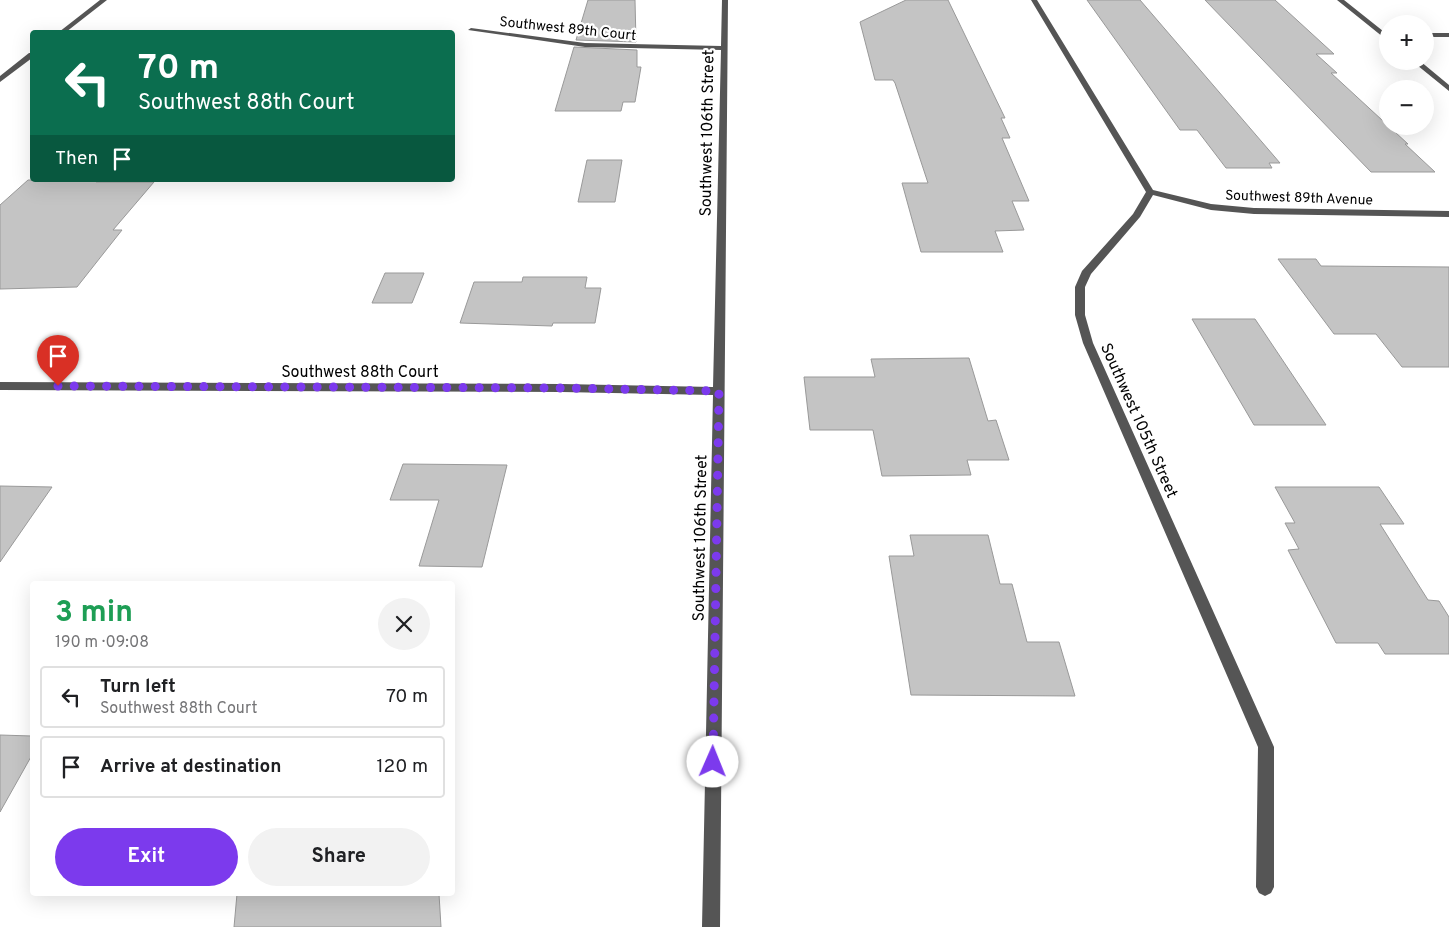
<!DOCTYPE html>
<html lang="en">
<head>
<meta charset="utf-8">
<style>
  :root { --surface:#fff; --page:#f2f2f2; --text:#202124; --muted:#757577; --line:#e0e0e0; --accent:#7c3aed }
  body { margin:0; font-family:Overpass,sans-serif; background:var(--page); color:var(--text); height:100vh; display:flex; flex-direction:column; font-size:19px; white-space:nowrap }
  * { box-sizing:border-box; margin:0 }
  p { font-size:16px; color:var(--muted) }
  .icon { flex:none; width:28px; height:28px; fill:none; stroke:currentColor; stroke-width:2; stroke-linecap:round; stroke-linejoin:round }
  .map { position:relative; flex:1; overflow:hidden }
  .sheet { position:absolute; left:30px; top:581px; width:425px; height:315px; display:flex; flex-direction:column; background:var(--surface); border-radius:5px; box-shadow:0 5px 20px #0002 }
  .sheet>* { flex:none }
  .hud { position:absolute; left:30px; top:30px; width:425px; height:152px; border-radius:5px; box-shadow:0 5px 20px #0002; background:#0b6e4f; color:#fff; overflow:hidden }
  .buttons { position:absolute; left:1379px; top:15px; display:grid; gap:10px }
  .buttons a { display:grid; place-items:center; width:55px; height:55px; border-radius:50%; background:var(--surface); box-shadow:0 5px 20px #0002; font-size:25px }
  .pin { position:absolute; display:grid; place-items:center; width:42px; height:42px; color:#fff; margin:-51px -21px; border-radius:50% 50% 50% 0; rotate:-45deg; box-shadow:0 0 5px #0007 }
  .pin .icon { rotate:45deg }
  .me { position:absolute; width:55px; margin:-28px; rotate:1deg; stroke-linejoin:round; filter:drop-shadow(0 0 4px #0008) }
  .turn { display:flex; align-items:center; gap:18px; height:105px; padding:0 25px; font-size:22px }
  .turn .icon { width:65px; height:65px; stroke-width:2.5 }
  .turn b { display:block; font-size:35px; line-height:42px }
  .then { display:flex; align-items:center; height:48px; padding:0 25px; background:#0003; gap:10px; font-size:19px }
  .round { display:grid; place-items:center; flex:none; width:52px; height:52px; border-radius:26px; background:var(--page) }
  .headline { display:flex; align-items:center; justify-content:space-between; height:85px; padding:0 25px }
  h1 { font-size:30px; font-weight:700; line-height:38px; color:#1e9e55 }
  .cta { display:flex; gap:10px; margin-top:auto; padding:10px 25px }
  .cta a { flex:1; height:58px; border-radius:30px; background:var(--accent); color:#fff; font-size:20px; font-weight:700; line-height:58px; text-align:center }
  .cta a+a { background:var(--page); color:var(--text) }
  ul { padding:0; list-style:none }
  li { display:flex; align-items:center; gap:15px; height:62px; margin:0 10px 8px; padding:0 15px; border:2px solid var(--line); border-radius:5px }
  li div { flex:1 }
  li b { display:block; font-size:19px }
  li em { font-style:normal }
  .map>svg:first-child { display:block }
  .building { fill:#c4c4c4; stroke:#999 }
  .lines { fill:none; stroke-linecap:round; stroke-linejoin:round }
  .minor { fill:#555; fill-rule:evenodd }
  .route { stroke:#7c3aed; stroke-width:9; stroke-dasharray:0 16.2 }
  .labels { text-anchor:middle; stroke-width:4.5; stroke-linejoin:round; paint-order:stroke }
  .far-street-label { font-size:14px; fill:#000; stroke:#fff }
  .street-label { font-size:16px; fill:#000; stroke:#fff }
</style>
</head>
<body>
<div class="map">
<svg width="1449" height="927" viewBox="0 0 1449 927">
  <rect width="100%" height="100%" fill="#fff"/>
  <!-- building -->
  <path class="building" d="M588 0H635L636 42 576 40Z
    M906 0H948L1005 118H1001L1010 138H1002L1029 201H1012L1024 230 995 231 1003 252H921L902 183H928L895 83 893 80H875L860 22Z
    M1087 0H1140L1280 163H1269L1272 168H1226L1197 130H1180Z
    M1205 0H1275L1334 54H1316L1337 73H1331L1408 144H1405L1435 172H1371Z
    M574 47 637 50V67H641L635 102H623L621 111H555Z
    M587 160H622L615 202H578Z
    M28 180H98L96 182H154L113 230H122L77 287 0 289V205Z
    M1278 259H1316L1321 266 1449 267V367H1402L1376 334H1334Z
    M385 273H424L412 303H372Z
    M523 277H587L585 288H601L595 323H553L552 326 460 323 474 282H522Z
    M1192 319H1255L1326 425H1254Z
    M969 358 988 421 996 420 1009 460H967L971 475 882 476 873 430H810L804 377H875L871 359Z
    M403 464 507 465 482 567 419 566 439 500H390Z
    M0 486 52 487 0 562Z
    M1275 487H1379L1404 524H1380L1428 600 1439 601 1449 617V654H1385L1378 643H1336L1288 550 1299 549 1285 523H1295Z
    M910 535H988L1000 584H1012L1027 642H1059L1075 696 911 695 889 556H914Z
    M0 735 32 736V755L0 812Z
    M237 894H439L441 927H234Z"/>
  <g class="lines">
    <!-- minor -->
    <path class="minor" d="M100 0H107L66 32H59Z
      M722 0H728L720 927H702L713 395 562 392 0 390V382L562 384 713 387 721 50 585 47 468 30 471 28 585 43 721 46Z
      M1031 0H1037L1153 190 1211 204 1254 208 1449 211V217L1254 214 1211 210 1153 195 1140 217 1091 274 1085 287V315L1093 343 1274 747V887L1271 893 1265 896 1259 893 1256 887 1258 747 1083 343 1075 315V287L1082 271 1133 214 1146 192Z
      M1337 0H1344L1388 35V41Z
      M1425 33H1449V37H1425Z
      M29 53H32V58L0 82V76Z
      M1412 61H1420L1449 85V91Z"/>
  </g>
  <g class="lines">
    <!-- route -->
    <path class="route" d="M58 386 562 388 719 391 713 762"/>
  </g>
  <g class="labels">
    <!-- far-street labels -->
    <g class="far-street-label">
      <text transform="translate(568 28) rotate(6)" y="5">Southwest 89th Court</text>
      <text transform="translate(1299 197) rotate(2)" y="5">Southwest 89th Avenue</text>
    </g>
    <!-- street labels -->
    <g class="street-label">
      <text transform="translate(706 133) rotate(-89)" y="6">Southwest 106th Street</text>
      <text x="360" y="377">Southwest 88th Court</text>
      <text transform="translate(1140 420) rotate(66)" y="6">Southwest 105th Street</text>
      <text transform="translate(699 538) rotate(-89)" y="6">Southwest 106th Street</text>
    </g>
  </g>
</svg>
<div class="buttons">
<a>+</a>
<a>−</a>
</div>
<div class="pin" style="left:58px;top:386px;background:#d93025"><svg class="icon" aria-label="arrive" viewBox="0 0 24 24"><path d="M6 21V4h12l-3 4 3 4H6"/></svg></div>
<svg class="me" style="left:713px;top:762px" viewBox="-20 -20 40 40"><circle r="19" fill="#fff"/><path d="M0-13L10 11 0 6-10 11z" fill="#7c3aed"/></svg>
<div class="hud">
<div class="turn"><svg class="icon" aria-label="left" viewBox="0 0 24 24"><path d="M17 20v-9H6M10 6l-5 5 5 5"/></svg><div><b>70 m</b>Southwest 88th Court</div></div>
<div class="then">Then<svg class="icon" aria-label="arrive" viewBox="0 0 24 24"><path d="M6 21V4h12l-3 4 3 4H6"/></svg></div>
</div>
<section class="sheet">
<div class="headline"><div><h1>3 min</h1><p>190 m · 09:08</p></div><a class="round"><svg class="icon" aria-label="close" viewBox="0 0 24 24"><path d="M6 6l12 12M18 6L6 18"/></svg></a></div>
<ul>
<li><svg class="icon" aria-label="left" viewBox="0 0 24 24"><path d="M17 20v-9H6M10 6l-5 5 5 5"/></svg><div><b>Turn left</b><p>Southwest 88th Court</p></div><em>70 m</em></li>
<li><svg class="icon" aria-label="arrive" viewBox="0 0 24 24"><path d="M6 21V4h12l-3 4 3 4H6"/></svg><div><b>Arrive at destination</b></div><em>120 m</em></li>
</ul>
<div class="cta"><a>Exit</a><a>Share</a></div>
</section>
</div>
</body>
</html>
